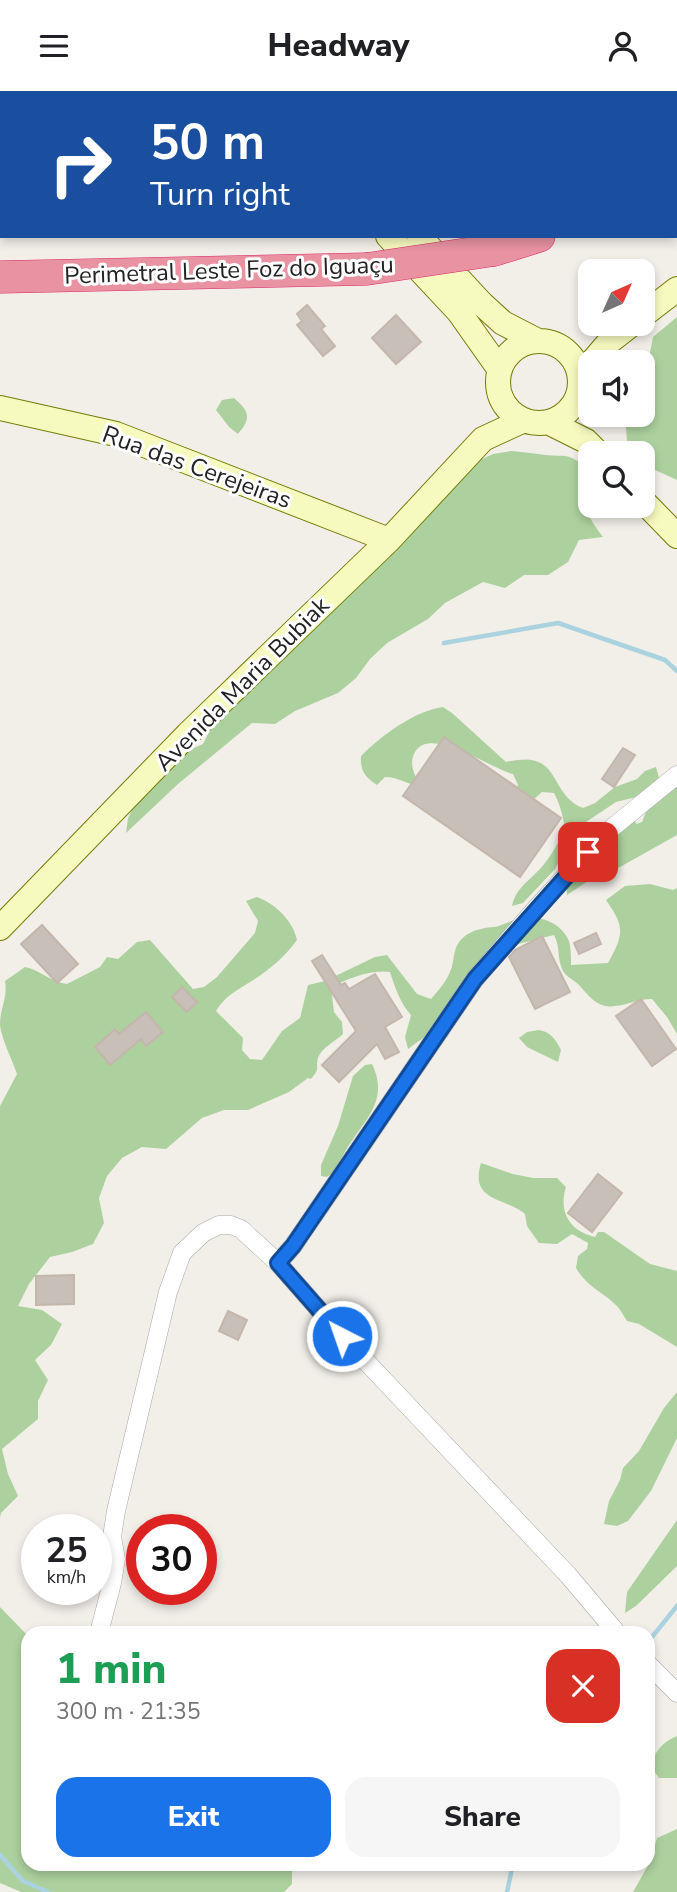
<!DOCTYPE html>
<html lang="en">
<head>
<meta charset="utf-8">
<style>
  :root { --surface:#fff; --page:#f6f6f6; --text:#202124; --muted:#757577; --accent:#1a73e8 }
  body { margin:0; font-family:"Nunito Sans",sans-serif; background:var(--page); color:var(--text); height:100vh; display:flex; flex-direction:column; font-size:26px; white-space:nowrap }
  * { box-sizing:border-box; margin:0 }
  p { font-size:23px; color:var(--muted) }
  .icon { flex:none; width:38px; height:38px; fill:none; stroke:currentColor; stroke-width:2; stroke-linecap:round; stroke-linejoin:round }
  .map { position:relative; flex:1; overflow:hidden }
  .side { position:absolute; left:21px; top:1535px; width:634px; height:245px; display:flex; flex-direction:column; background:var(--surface); border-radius:21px; box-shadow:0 4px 10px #0003 }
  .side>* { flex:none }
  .banner { position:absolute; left:0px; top:0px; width:677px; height:147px; box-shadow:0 4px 10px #0003; background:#1a4fa0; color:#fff; overflow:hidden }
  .needle { width:46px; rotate:45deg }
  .controls { position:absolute; left:578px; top:168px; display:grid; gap:14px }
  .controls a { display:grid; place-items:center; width:77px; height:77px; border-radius:14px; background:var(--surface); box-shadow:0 4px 10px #0003; font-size:35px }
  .speed { position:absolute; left:21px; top:1423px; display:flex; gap:14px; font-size:35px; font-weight:700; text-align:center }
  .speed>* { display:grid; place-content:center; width:91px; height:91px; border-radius:50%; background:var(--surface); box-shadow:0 4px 10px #0003; line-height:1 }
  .speed small { font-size:18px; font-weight:400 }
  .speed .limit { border:10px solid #d22; background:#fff; color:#111 }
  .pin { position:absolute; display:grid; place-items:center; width:60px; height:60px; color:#fff; margin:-30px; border-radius:14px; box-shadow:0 4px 10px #0006 }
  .me { position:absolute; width:77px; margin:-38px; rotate:319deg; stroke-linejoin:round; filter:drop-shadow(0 0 5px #0008) }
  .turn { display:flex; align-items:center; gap:24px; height:147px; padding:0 35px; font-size:32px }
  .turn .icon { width:91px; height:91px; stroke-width:2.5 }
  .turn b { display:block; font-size:49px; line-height:60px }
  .round { display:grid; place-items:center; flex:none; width:74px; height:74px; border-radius:21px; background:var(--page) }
  .head { display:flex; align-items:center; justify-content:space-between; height:119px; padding:0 35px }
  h1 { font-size:42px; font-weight:800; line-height:52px; color:#1e9e55 }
  .button { display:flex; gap:14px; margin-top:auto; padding:14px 35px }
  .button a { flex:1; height:80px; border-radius:21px; background:var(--accent); color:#fff; font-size:28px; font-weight:800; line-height:80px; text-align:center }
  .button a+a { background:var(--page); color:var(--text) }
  header { display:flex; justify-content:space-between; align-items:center; height:91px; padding:0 35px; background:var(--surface); font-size:32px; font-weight:800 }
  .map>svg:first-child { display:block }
  .forest { fill:#add19e }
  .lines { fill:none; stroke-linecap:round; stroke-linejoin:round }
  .stream { stroke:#aad3df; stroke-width:4.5 }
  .building { fill:#c7bfb8; stroke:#c4b6ab; stroke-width:2 }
  .street-casing { stroke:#a9a9a9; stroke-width:19 }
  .secondary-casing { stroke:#707d05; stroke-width:26 }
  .highway-casing { stroke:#dc2a67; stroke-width:33 }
  .street { stroke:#fff; stroke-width:18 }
  .secondary { stroke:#f7fabf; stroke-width:24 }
  .highway { stroke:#e892a2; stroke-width:32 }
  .highway-bridge-casing { stroke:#dc2a67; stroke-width:33; stroke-linecap:butt }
  .highway-bridge { stroke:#e892a2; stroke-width:32 }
  .route-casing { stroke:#114b97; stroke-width:18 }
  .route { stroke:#1a73e8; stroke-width:12 }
  .labels { text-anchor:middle; stroke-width:6; stroke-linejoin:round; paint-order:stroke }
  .street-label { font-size:24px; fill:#222; stroke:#fff }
</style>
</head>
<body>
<header><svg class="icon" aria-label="menu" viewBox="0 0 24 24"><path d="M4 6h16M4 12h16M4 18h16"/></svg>Headway<svg class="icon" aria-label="person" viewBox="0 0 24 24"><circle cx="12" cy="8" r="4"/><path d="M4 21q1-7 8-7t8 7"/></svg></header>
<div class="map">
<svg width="677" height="1801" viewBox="0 0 677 1801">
  <rect width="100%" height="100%" fill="#f2efe9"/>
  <!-- forest -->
  <path class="forest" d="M677 226V389L642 373V362H628L625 324H642V285L647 277 653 246Z
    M234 307C249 320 252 327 238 343L229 336 216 319 222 309Z
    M511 360C522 361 533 362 545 364 568 366 566 361 587 377 584 411 582 419 603 446L579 449 568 471 548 484H524L505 497 483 491 445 512 428 528 387 552 370 568 356 587 338 602 295 620 275 633 252 632 178 693 126 742 128 727 139 705 157 693 187 660 203 653 210 639 240 600 469 374 493 363Z
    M443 616 452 622 506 671C563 657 547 703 583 717L595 712 615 696 637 688 645 680 656 676 659 687 640 705 616 711 577 737 568 745 561 767 555 778 523 812 512 815C515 799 526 792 537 781 546 773 564 746 564 734 563 724 559 711 554 702L542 701 524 717 515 706 518 694 513 683C491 678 431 634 415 661 408 673 415 686 422 696 408 694 399 686 385 686L377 694C365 686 360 680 361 665 381 645 414 620 443 616Z
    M677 688V744L620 776 597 784 567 804 566 787 635 729 636 733 642 731 646 721Z
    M650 793 673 799 677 797V943L667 926 652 908C636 908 629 914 615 915 598 918 589 905 579 894 572 887 564 886 561 875 557 864 560 855 554 844L506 856 531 827C546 826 563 835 569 850 571 857 571 867 571 874L608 872C624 843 625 836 606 809L625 795Z
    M257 806C276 813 293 830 297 849 285 866 268 880 250 891 236 900 225 905 216 920L243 947 242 959 250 968 262 969 282 940 300 927 308 894 325 890 375 866 387 864 417 903 431 908C438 900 446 891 450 881 453 875 453 867 455 860 460 842 478 837 494 836 502 835 510 829 519 828L430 942 408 958 405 946 411 924C401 914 394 894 390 881 370 878 348 888 331 896L334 921 342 931 343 943C336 950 321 957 318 967 315 979 321 976 311 988L308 987 289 1001 248 1019H224L202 1027 166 1058 142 1056 122 1067 107 1085 99 1107 104 1132 93 1153 72 1161 50 1166 29 1193 18 1215 42 1219 62 1233 51 1254 35 1269 48 1289 38 1310V1328L2 1358 8 1383 18 1405 1 1422 0 1426V1015L17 983C12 968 2 950 0 934 0 916 8 908 5 890L25 876C41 879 50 891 67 893L100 876 107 866 118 868 137 851 150 849 193 898 204 896 217 886 255 842 258 830 246 810Z
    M539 939C551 941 556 949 561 959L558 971 527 956 519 947 527 941Z
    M372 973C390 1010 364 1029 346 1059 340 1069 337 1079 327 1086L321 1085V1074L338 1035 353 985 365 974Z
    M481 1072 513 1083 533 1087H557L566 1096C558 1121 570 1140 595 1146L598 1141H604L650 1173 677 1180V1256L639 1233 627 1230C624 1226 621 1219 617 1215 602 1200 588 1197 576 1177L578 1165 587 1158 588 1152 572 1143 557 1153 539 1152 527 1135 525 1123C505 1106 469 1111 481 1072Z
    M677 1301V1347L651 1400 628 1430 617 1435 604 1433 609 1410 620 1389 623 1377 639 1360 664 1317Z
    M677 1429V1475L636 1515 625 1522 627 1501Z
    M0 1516 28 1545V1773H292V1793L284 1801H21L0 1792Z
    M677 1645V1687H659L651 1676C654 1661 662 1651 677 1645Z
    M677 1738V1801H633L650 1771 657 1747Z"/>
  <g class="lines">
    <!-- stream -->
    <path class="stream" d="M444 552 558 532 665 569 677 580
      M648 1551 677 1515
      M0 1764 23 1790 48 1801
      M507 1801 513 1773"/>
  </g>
  <!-- building -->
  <path class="building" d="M307 214 325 235 321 238 335 255 323 265 297 234 302 230 297 223Z
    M396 224 421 251 396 273 372 247Z
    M444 646 561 727 520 786 403 705Z
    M623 657 635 664 614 696 602 688Z
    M42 834 78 873 57 892 21 853Z
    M596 842 601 853 579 863 574 852Z
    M542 845 570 901 535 918 509 866 515 859Z
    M322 864 341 894 345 892 349 898 375 883 402 926 385 936 399 961 385 968 377 953 339 991 322 974 356 940 312 870Z
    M182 896 197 911 187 921 172 906Z
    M641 908 676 958 652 975 616 925Z
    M146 921 163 941 146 955 141 948 110 974 95 956 115 938 119 943Z
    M598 1083 622 1102 592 1141 568 1122Z
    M74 1184V1213L36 1214V1185Z
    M228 1220 247 1229 238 1249 219 1240Z"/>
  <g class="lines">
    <defs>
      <path id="street" d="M0 95H2
        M99 1542 112 1492 116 1468 112 1446 116 1420 168 1201 182 1162 203 1142 219 1134H231L241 1138 278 1172
        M617 1542 568 1484 342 1245 278 1172 293 1155 475 888 531 823 602 745 677 684
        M648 1573 677 1602"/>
      <path id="secondary" d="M329 0 331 2
        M356 0H367
        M263 2 264 0
        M395 2 397 0
        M388 145 459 221 500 279
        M419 145 482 213 503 232 536 249
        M642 225 677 198
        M498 291a41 41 0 1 1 82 0a41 41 0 1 1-82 0Z
        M592 271 610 250 632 233
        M0 317 116 343 389 449
        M548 331 586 350 598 362
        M642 409 677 445
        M0 837 188 643 389 449 483 348 524 329"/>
      <path id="highway" d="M676 98 677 97
        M494 159 539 145
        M0 186 367 178"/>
    </defs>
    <!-- street casing -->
    <use href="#street" class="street-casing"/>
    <!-- secondary casing -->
    <use href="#secondary" class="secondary-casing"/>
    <!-- highway casing -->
    <use href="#highway" class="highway-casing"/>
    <!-- street -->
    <use href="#street" class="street"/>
    <!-- secondary -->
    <use href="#secondary" class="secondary"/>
    <!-- highway -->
    <use href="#highway" class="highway"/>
    <defs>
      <path id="highway-bridge" d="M367 178 494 159"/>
    </defs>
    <!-- highway-bridge casing -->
    <use href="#highway-bridge" class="highway-bridge-casing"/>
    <!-- highway-bridge -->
    <use href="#highway-bridge" class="highway-bridge"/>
  </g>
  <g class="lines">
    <defs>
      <path id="route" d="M342 1245 278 1172 293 1155 475 888 588 761"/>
    </defs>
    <!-- route casing -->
    <use href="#route" class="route-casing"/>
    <!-- route -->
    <use href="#route" class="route"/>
  </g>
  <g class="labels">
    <!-- street labels -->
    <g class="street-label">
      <text transform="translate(229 179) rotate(-2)" y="8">Perimetral Leste Foz do Iguaçu</text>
      <text transform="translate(197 376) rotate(20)" y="8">Rua das Cerejeiras</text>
      <text transform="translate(242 593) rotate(-45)" y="8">Avenida Maria Bubiak</text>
    </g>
  </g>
</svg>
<div class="controls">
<a><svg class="needle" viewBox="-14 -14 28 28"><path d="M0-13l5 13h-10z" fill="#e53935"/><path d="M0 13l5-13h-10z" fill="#757577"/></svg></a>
<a><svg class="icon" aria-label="sound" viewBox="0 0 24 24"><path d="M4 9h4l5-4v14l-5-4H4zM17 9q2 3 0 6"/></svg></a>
<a><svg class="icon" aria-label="search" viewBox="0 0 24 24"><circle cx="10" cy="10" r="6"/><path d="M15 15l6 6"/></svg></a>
</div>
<div class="speed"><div>25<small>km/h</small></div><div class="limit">30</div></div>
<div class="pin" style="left:588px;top:761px;background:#d93025"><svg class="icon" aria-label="arrive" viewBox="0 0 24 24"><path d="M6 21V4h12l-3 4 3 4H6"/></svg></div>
<svg class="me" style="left:342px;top:1245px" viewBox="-20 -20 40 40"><circle r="17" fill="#1a73e8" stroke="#fff" stroke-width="3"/><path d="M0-11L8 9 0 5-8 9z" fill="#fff"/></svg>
<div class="banner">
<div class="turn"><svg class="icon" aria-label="right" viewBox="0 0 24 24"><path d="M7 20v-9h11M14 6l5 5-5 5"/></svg><div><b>50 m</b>Turn right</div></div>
</div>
<section class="side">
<div class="head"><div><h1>1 min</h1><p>300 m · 21:35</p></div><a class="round" style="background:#d93025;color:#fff"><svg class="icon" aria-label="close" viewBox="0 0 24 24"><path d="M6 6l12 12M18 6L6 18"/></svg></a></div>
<div class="button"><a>Exit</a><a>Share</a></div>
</section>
</div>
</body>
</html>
